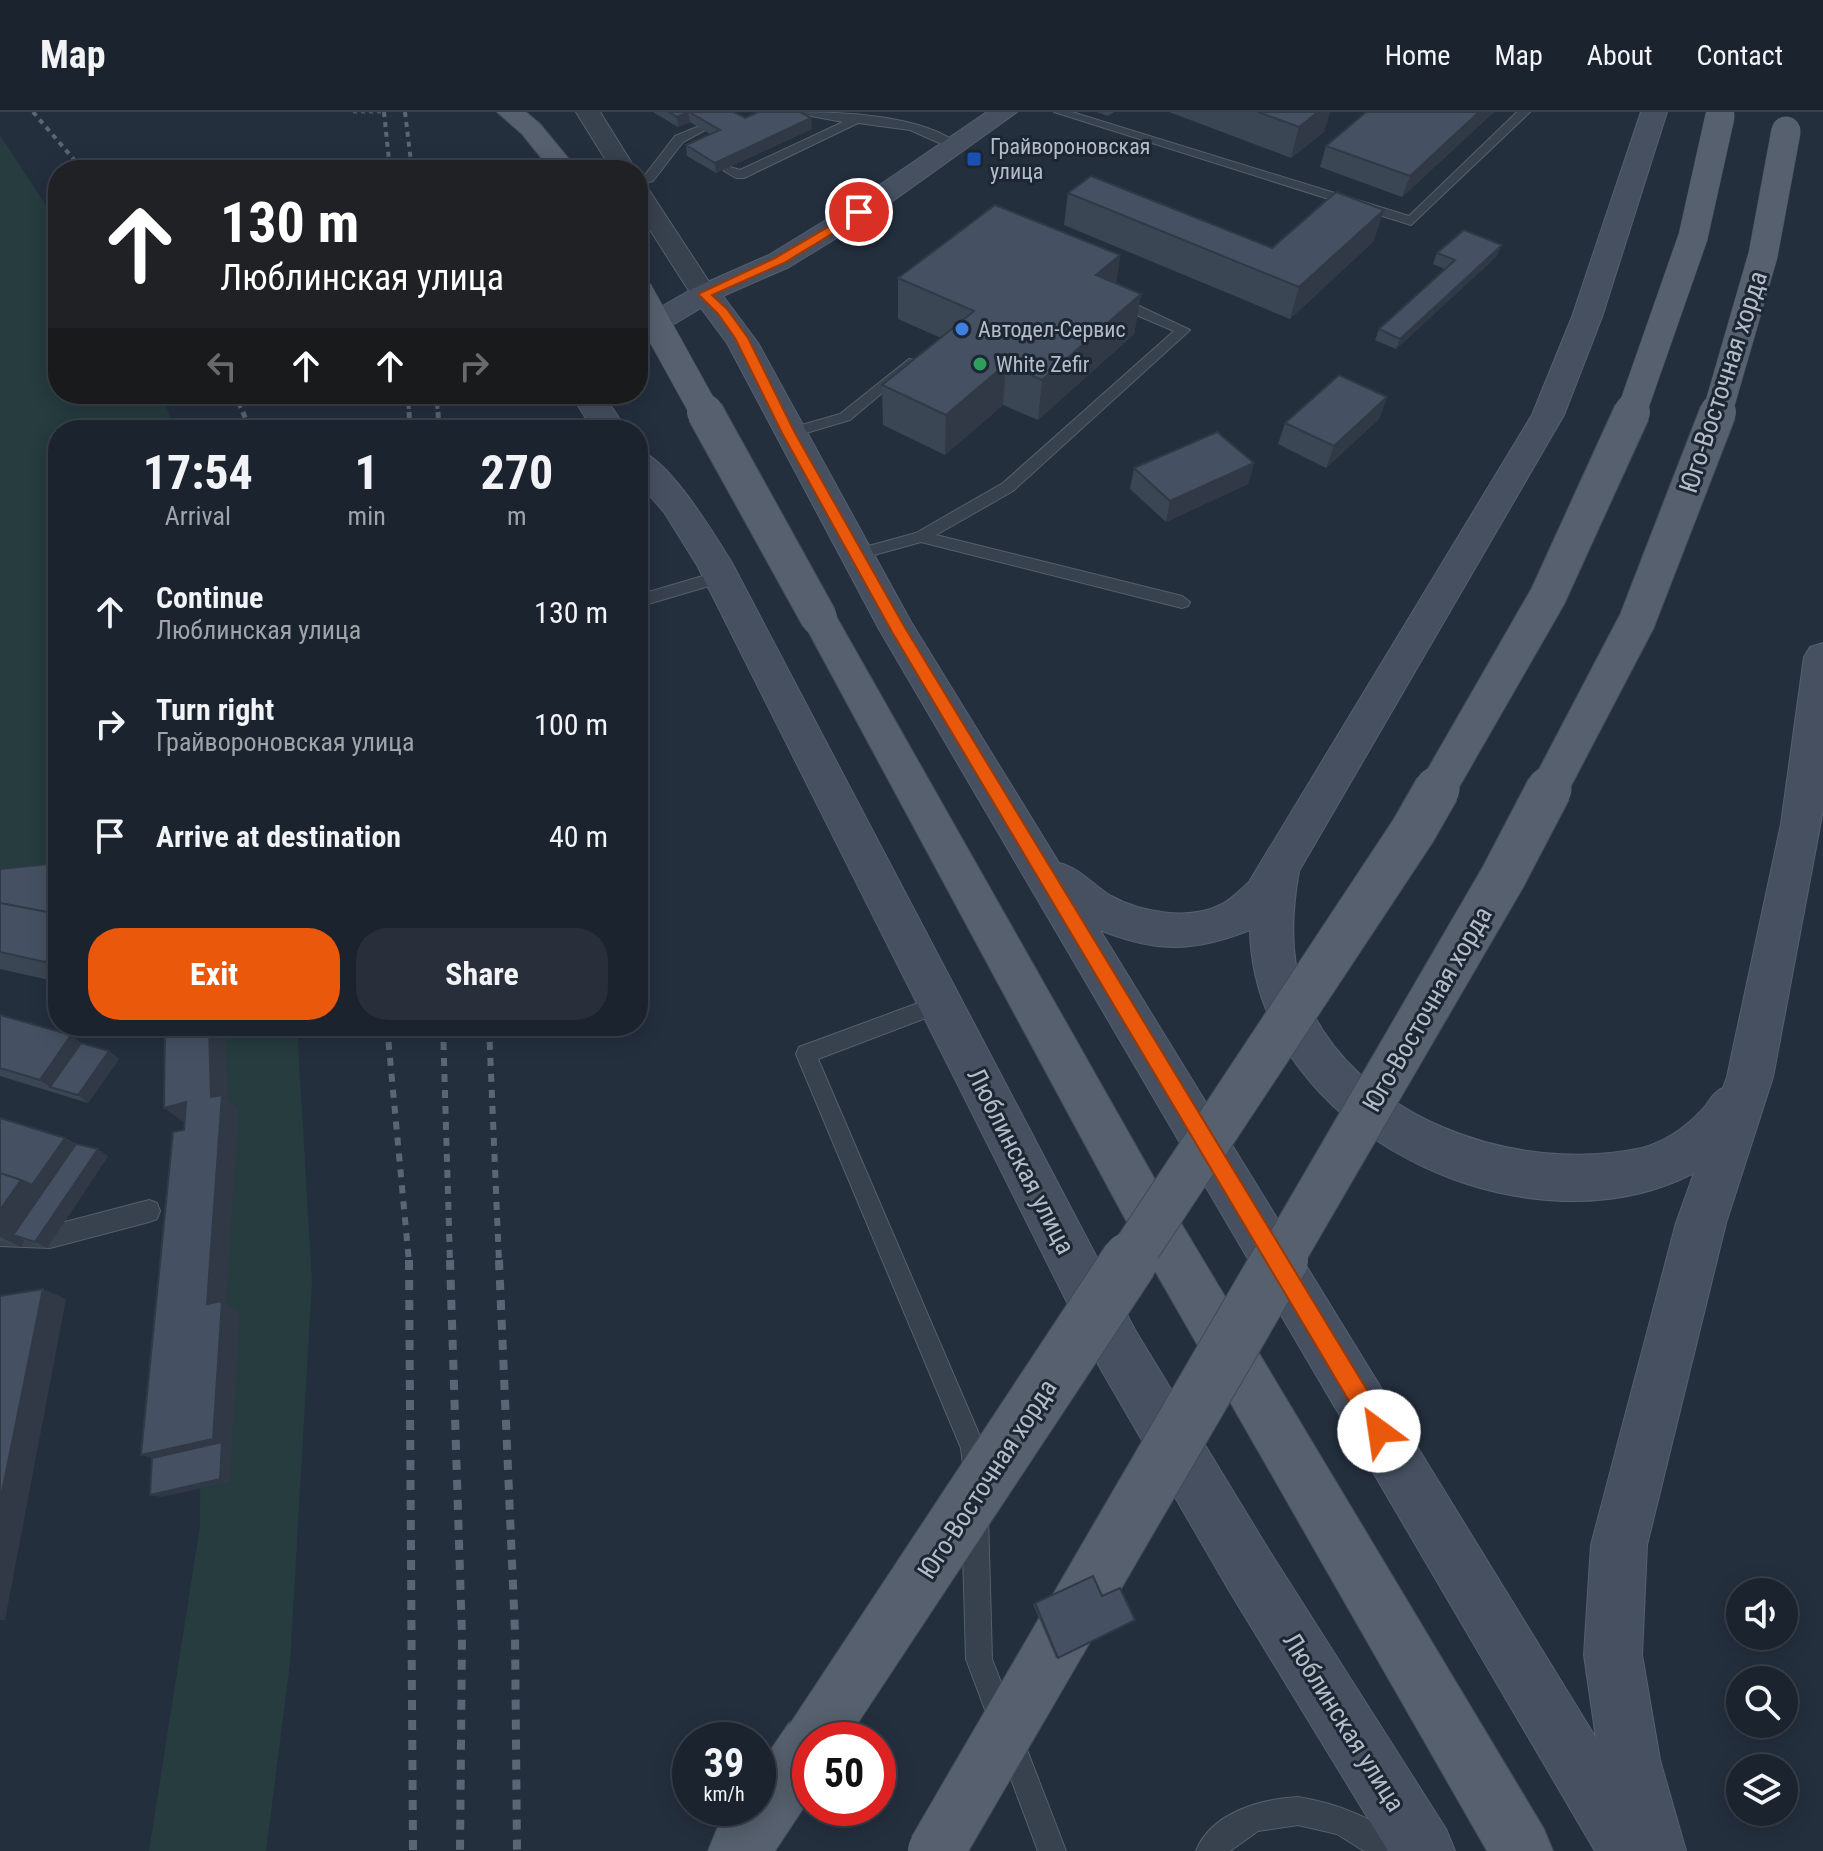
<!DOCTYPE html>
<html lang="en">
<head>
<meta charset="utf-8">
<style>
  :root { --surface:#1b232e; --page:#282f3a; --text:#f1f3f6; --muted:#a0a4aa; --line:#39404a; --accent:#ea580c }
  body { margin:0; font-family:"Roboto Condensed",sans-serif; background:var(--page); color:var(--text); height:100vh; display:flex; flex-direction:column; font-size:30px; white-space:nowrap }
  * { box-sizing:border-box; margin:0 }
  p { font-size:26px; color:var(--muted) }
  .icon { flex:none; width:44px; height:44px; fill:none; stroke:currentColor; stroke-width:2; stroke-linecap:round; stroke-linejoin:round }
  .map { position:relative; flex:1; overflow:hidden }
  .drawer { position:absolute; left:48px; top:308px; width:600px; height:616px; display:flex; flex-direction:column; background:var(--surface); border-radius:32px; box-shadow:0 4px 20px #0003,0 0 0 2px var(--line) }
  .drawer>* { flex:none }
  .top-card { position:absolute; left:48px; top:48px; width:600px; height:244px; border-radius:32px; box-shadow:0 4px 20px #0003,0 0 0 2px var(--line); background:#202124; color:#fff; overflow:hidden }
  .fabs { position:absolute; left:1726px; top:1466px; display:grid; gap:16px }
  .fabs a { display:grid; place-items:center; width:72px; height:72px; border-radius:50%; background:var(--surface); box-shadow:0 4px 20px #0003,0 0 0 2px var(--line); font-size:40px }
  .speed { position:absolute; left:672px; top:1610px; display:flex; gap:16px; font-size:40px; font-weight:700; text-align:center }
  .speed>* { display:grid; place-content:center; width:104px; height:104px; border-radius:50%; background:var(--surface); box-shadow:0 4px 20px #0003,0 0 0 2px var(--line); line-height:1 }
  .speed small { font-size:20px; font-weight:400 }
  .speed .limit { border:12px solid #d22; background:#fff; color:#111 }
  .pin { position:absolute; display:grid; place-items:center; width:68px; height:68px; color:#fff; margin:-34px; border:4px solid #fff; border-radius:50%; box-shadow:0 2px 8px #0007 }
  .me { position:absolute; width:88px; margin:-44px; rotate:329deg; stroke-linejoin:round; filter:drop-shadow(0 0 6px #0008) }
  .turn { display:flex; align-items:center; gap:28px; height:168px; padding:0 40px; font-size:36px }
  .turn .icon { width:104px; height:104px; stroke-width:2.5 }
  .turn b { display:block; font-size:56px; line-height:68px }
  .lanes { display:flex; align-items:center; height:76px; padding:0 40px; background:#0003; justify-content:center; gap:40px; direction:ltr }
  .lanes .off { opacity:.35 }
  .eta { display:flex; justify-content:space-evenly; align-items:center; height:136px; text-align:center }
  .eta b { font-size:48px; font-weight:700; line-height:56px }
  .cta { display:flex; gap:16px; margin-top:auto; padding:16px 40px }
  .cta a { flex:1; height:92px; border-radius:32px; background:var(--accent); color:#fff; font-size:32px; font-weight:700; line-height:92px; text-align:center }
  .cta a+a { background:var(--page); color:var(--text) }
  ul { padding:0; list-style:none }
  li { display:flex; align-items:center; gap:24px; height:112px; padding:0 40px }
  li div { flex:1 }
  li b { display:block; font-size:30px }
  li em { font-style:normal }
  header { display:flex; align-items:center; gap:48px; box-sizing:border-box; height:112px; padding:0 40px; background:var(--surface); border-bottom:2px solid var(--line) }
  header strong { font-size:38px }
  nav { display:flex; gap:44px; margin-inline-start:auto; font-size:28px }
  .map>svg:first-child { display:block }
  .green { fill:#263c3f }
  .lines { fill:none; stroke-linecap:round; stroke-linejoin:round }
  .service-casing { stroke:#565f6c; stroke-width:2 }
  .minor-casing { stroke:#565f6c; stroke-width:2 }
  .secondary-casing { stroke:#565f6c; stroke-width:2 }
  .primary-casing { stroke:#414a57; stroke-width:2 }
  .path { stroke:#44595c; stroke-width:3; stroke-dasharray:4 4; stroke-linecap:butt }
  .service { fill:#38414e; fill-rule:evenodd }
  .minor { fill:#38414e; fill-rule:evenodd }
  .secondary { fill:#465061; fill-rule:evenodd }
  .primary { fill:#56606e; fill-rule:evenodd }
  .rail-far3 { stroke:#5a6575; stroke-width:4; stroke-dasharray:5 5; stroke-linecap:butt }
  .rail-far2 { stroke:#5a6575; stroke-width:5; stroke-dasharray:6 6; stroke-linecap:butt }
  .rail-far1 { stroke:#5a6575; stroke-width:6; stroke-dasharray:8 8; stroke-linecap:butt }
  .rail { stroke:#5a6575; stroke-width:8; stroke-dasharray:10 10; stroke-linecap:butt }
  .primary-bridge-far3-casing { stroke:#414a57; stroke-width:30; stroke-linecap:butt }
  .primary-bridge-far2-casing { stroke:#414a57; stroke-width:38; stroke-linecap:butt }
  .primary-bridge-far1-casing { stroke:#414a57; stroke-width:47; stroke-linecap:butt }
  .primary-bridge-casing { stroke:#414a57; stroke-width:58; stroke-linecap:butt }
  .primary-bridge-far3 { stroke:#56606e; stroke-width:29 }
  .primary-bridge-far2 { stroke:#56606e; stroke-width:36 }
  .primary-bridge-far1 { stroke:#56606e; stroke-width:45 }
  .primary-bridge { stroke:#56606e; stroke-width:56 }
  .wall { fill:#3b4654 }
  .shaded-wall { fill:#303945 }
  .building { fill:#455162; stroke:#303945; stroke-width:2 }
  .route { fill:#ea580c; stroke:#983908; stroke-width:2 }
  .transit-dot { fill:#1a4fb4; stroke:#1d2633; stroke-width:3 }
  .shop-dot { fill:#3f7fe0; stroke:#1d2633; stroke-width:3 }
  .leisure-dot { fill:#2e9e5b; stroke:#1d2633; stroke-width:3 }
  .labels { text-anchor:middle; stroke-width:6; stroke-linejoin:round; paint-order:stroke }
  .far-poi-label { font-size:22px; fill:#b4bcc9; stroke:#1d2633; text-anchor:start }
  .street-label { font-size:26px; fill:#b4bcc9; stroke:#1d2633 }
</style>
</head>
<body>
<header>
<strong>Map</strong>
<nav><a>Home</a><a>Map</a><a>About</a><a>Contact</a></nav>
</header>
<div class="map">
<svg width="1823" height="1739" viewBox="0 0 1823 1739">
  <rect width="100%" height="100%" fill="#242f3e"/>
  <!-- green -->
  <path class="green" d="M0 23 58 112V282H161L176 318H58V764L0 785Z
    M201 914H297L312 1170 290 1551 266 1739H149L200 1414Z"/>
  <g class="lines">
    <defs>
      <path id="service" d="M790 0C839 0 923 2 961 34L955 38 910 18 858 11 744 66H736L724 59V53L740 58 843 10Z
        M1054 0H1072L1409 104 1517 0H1530L1411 113Z
        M697 15 707 17 683 30 653 69 638 72V64L645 63 675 24Z
        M1127 193H1137L1190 218 1013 379 936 423 1182 484 1190 490 1188 494 1182 496 921 430 856 448 850 447V439L916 421 1003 371 1174 219 1127 199Z
        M909 247 914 248V254L850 308 789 326 782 321 784 318 840 302Z
        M720 459 726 461V469L638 495V483Z
        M940 883 947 886 950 892 947 898 818 947 985 1336 986 1360 983 1369 974 1372 965 1369 961 1336 796 942 799 935Z
        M149 1088 157 1091 160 1099 157 1107 149 1110 50 1136 0 1134V1112L50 1114Z
        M975 1391 984 1395 988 1404 992 1547 1066 1739H1038L966 1547 962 1404 966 1395Z
        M1298 1685C1329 1690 1389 1707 1402 1739H1364L1337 1722 1298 1713 1258 1719 1230 1739H1196C1211 1701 1260 1687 1298 1685Z"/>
      <path id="minor" d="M576 0H600L636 58H612Z
        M638 73 647 75 717 182 713 188H695L691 182 638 99Z"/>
      <path id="secondary" d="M987 0H1017L869 106 789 155 723 184 758 231 911 510 1059 751C1080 756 1093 773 1111 784 1140 800 1189 809 1220 793 1231 788 1240 778 1249 770L1532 303 1572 205 1641 0H1667L1602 205 1564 303 1299 759C1292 798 1289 842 1303 880 1353 1007 1516 1063 1642 1036 1665 1030 1687 1014 1703 997 1709 990 1714 979 1723 976L1727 965 1781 712 1804 545 1810 535 1823 531V698L1773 965 1726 1111 1647 1433 1642 1543 1660 1648 1686 1739H1595L879 517 727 231 701 196 649 227 638 230V208L694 176 769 143 849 94ZM1100 818C1156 841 1195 840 1250 818 1254 1019 1524 1149 1694 1061L1676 1111 1591 1433 1584 1543 1596 1626Z
        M571 282H603L627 318H593Z
        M638 338C669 347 714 422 732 451L1135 1218 1270 1440 1446 1717 1455 1739H1388L1230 1480 1099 1254 697 453 664 400 638 370Z"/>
      <path id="primary" d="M497 0H526L540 12 578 58H551L522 22Z
        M819 493 832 497 1157 1071 1544 1717 1553 1739H1487L1123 1103 801 506 806 497Z
        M810 1602 831 1611 838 1628H810V1686L775 1739H708L717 1717 731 1696H758V1656L789 1611Z"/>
    </defs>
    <!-- service casing -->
    <use href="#service" class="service-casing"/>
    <!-- minor casing -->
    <use href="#minor" class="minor-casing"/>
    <!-- secondary casing -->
    <use href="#secondary" class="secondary-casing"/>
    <!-- primary casing -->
    <use href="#primary" class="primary-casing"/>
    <!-- path -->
    <path class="path" d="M353 0H381"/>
    <!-- service -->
    <use href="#service" class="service"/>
    <!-- minor -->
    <use href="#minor" class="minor"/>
    <!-- secondary -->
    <use href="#secondary" class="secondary"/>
    <!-- primary -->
    <use href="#primary" class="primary"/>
    <!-- rail-far3 -->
    <path class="rail-far3" d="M33 0 83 58
      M384 0 390 58
      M405 0 412 58
      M235 282 243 302
      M408 282 409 302
      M436 282 438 302"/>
    <!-- rail-far2 -->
    <path class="rail-far2" d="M243 300 250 318
      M409 300 410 318
      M438 300 439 318"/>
    <!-- rail-far1 -->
    <path class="rail-far1" d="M387 914 409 1150
      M443 914 450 1150
      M489 914 499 1150"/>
    <!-- rail -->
    <path class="rail" d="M409 1148 413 1739
      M450 1148 462 1524 460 1739
      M499 1148 515 1520 517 1739"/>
    <defs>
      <path id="primary-bridge-far3" d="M638 179 706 302
        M1631 302 1693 125 1720 4
        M1717 302 1763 143 1786 19"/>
      <path id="primary-bridge-far2" d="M705 300 819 506
        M1436 679 1548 484 1632 300
        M1548 679 1637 509 1718 300"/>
      <path id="primary-bridge-far1" d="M1128 1150 1413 719 1437 677
        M1279 1150 1503 765 1549 677"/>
      <path id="primary-bridge" d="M813 1628 1130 1148
        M936 1739 1280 1148"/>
    </defs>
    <!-- primary-bridge-far3 casing -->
    <use href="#primary-bridge-far3" class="primary-bridge-far3-casing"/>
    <!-- primary-bridge-far2 casing -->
    <use href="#primary-bridge-far2" class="primary-bridge-far2-casing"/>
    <!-- primary-bridge-far1 casing -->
    <use href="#primary-bridge-far1" class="primary-bridge-far1-casing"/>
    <!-- primary-bridge casing -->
    <use href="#primary-bridge" class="primary-bridge-casing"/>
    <!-- primary-bridge-far3 -->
    <use href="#primary-bridge-far3" class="primary-bridge-far3"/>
    <!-- primary-bridge-far2 -->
    <use href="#primary-bridge-far2" class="primary-bridge-far2"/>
    <!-- primary-bridge-far1 -->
    <use href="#primary-bridge-far1" class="primary-bridge-far1"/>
    <!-- primary-bridge -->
    <use href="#primary-bridge" class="primary-bridge"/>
  </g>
  <!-- wall -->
  <path class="wall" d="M653 0H734L745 6 812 17 716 61 687 44 686 33 710 22 690 10 678 15Z
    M1097 0H1114L1108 4Z
    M1169 0H1330L1324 20 1291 46Z
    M1366 0H1494L1402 85 1320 55 1326 34Z
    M1068 81 1272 136 1374 129 1290 207 1064 113Z
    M1437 141 1497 144 1396 237 1375 228 1379 217 1445 157 1433 152Z
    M1120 143 1116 171 1141 182 1134 222 1038 308 1003 293 945 343 883 313 882 273 941 226 898 207V166Z
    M1387 285 1379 307 1326 356 1278 332 1285 311Z
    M1254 351 1248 372 1166 410 1130 377 1134 356Z
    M58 751V870L0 857V758Z
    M0 903 71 923 81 931 109 939 119 947 88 991 0 964Z
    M0 1006 65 1026 76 1032 108 1044 47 1136 25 1129 21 1135 0 1129Z
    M1093 1464 1058 1546H1056L1033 1492Z"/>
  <!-- shaded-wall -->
  <path class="shaded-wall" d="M688 0 690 10 678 15 677 5Z
    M1318 0H1330L1324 20 1291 46 1299 15Z
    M1479 0H1494L1402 85 1410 64Z
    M811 6 812 17 716 61 715 51Z
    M1384 98 1374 129 1290 207 1299 175Z
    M1502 133 1497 144 1396 237 1400 227Z
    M1120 143 1114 184 1096 163Z
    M1141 182 1134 222 1038 308 1042 268Z
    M1006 252 1003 293 945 343 946 303Z
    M1387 285 1379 307 1326 356 1334 334Z
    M1254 351 1248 372 1166 410 1170 389Z
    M58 832V861L45 850Z
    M209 914H225L228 988 239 997 226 1191 240 1199 230 1370 161 1385 150 1383 163 1349 141 1343 207 1192Z
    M71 923 91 939 50 975 40 968Z
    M109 939 119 947 88 991 78 983Z
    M186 990 204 1004 183 1010 164 996Z
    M65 1026 86 1039 13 1123 25 1129 21 1135 0 1125V1098L21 1068Z
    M98 1037 108 1044 47 1136 35 1130Z
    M43 1177 66 1187 5 1508H0V1390Z"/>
  <!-- building -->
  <path class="building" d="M669 0H687L677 5Z
    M689 0H734L745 6 758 0H800L811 6 715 51 686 33 720 18Z
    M1258 0H1318L1299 15Z
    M1366 0H1479L1410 64 1326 34Z
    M1091 64 1272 136 1336 80 1384 98 1299 175 1068 81Z
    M995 93 1120 143 1096 163 1141 182 1042 268 1006 252 946 303 882 273 974 199 898 166Z
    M1464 118 1502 133 1400 227 1379 217 1455 148 1437 141Z
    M1339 263 1387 285 1334 334 1285 311Z
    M1217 320 1254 351 1170 389 1134 356Z
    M58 751V802L0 791V757Z
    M0 791 58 802V832L45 850 0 840Z
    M0 903 71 923 40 968 0 956Z
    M165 914H209L211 985 222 983 207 1192 222 1189 213 1327 141 1343 173 1020 184 1018 186 990 164 996Z
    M81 931 109 939 78 983 50 975Z
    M0 1006 65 1026 32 1073 21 1068 0 1061Z
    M76 1032 98 1037 35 1130 13 1123Z
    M0 1061 21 1068 0 1098Z
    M43 1177 0 1390V1184Z
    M222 1330 220 1367 150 1383 152 1346Z
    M1093 1464 1102 1484 1120 1476 1135 1508 1058 1546 1035 1491Z"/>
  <!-- route -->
  <path class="route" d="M859 97 865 100 863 103 784 151 712 183 727 197 748 226 795 321 904 514 1387 1311 1390 1319 1387 1326 1379 1330 1371 1326 892 520 782 321 735 226 718 202 698 182 775 146Z"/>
  <!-- markers -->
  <rect class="transit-dot" x="966" y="39" width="16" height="16" rx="4"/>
  <circle class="shop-dot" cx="962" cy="217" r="8"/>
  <circle class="leisure-dot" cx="980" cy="252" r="8"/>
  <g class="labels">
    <!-- far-poi labels -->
    <g class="far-poi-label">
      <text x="990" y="42">Грайвороновская<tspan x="990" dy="25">улица</tspan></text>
      <text x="978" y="225">Автодел-Сервис</text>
      <text x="996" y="260">White Zefir</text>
    </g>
    <!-- street labels -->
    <g class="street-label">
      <text transform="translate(1723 270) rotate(-72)" y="9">Юго-Восточная хорда</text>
      <text transform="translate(1427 897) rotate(-60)" y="9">Юго-Восточная хорда</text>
      <text transform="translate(1021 1049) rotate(63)" y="9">Люблинская улица</text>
      <text transform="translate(987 1367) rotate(-57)" y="9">Юго-Восточная хорда</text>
      <text transform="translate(1344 1610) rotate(58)" y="9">Люблинская улица</text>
    </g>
  </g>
</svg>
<div class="fabs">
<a><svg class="icon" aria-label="sound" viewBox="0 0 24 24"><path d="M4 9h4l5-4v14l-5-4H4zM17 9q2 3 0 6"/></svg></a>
<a><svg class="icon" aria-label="search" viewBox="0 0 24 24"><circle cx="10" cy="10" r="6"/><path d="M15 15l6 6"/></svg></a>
<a><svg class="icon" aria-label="layers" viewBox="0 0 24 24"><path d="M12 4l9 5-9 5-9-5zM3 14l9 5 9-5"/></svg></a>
</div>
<div class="speed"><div>39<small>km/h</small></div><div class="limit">50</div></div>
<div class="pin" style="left:859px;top:100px;background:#d93025"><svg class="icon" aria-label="arrive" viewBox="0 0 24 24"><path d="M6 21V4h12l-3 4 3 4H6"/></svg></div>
<svg class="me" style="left:1379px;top:1319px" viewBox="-20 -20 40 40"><circle r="19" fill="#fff"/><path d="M0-13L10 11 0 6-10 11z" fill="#ea580c"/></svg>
<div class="top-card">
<div class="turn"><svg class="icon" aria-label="ahead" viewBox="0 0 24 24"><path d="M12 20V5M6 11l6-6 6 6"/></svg><div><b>130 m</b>Люблинская улица</div></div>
<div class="lanes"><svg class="icon off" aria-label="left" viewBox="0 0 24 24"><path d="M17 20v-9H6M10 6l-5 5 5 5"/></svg><svg class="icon" aria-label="ahead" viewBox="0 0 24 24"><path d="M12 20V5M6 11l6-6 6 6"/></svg><svg class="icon" aria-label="ahead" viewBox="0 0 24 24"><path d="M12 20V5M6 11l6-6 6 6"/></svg><svg class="icon off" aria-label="right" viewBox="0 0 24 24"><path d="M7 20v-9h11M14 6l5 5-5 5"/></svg></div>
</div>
<section class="drawer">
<div class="eta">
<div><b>17:54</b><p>Arrival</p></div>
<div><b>1</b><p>min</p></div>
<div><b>270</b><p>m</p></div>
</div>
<ul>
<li><svg class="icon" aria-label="ahead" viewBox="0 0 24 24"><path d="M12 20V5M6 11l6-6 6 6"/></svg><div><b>Continue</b><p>Люблинская улица</p></div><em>130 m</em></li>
<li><svg class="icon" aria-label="right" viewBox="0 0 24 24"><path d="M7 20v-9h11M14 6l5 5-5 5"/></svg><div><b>Turn right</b><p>Грайвороновская улица</p></div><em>100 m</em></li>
<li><svg class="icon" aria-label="arrive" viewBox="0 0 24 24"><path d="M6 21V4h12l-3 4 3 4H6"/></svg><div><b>Arrive at destination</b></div><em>40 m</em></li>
</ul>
<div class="cta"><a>Exit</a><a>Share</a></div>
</section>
</div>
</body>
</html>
